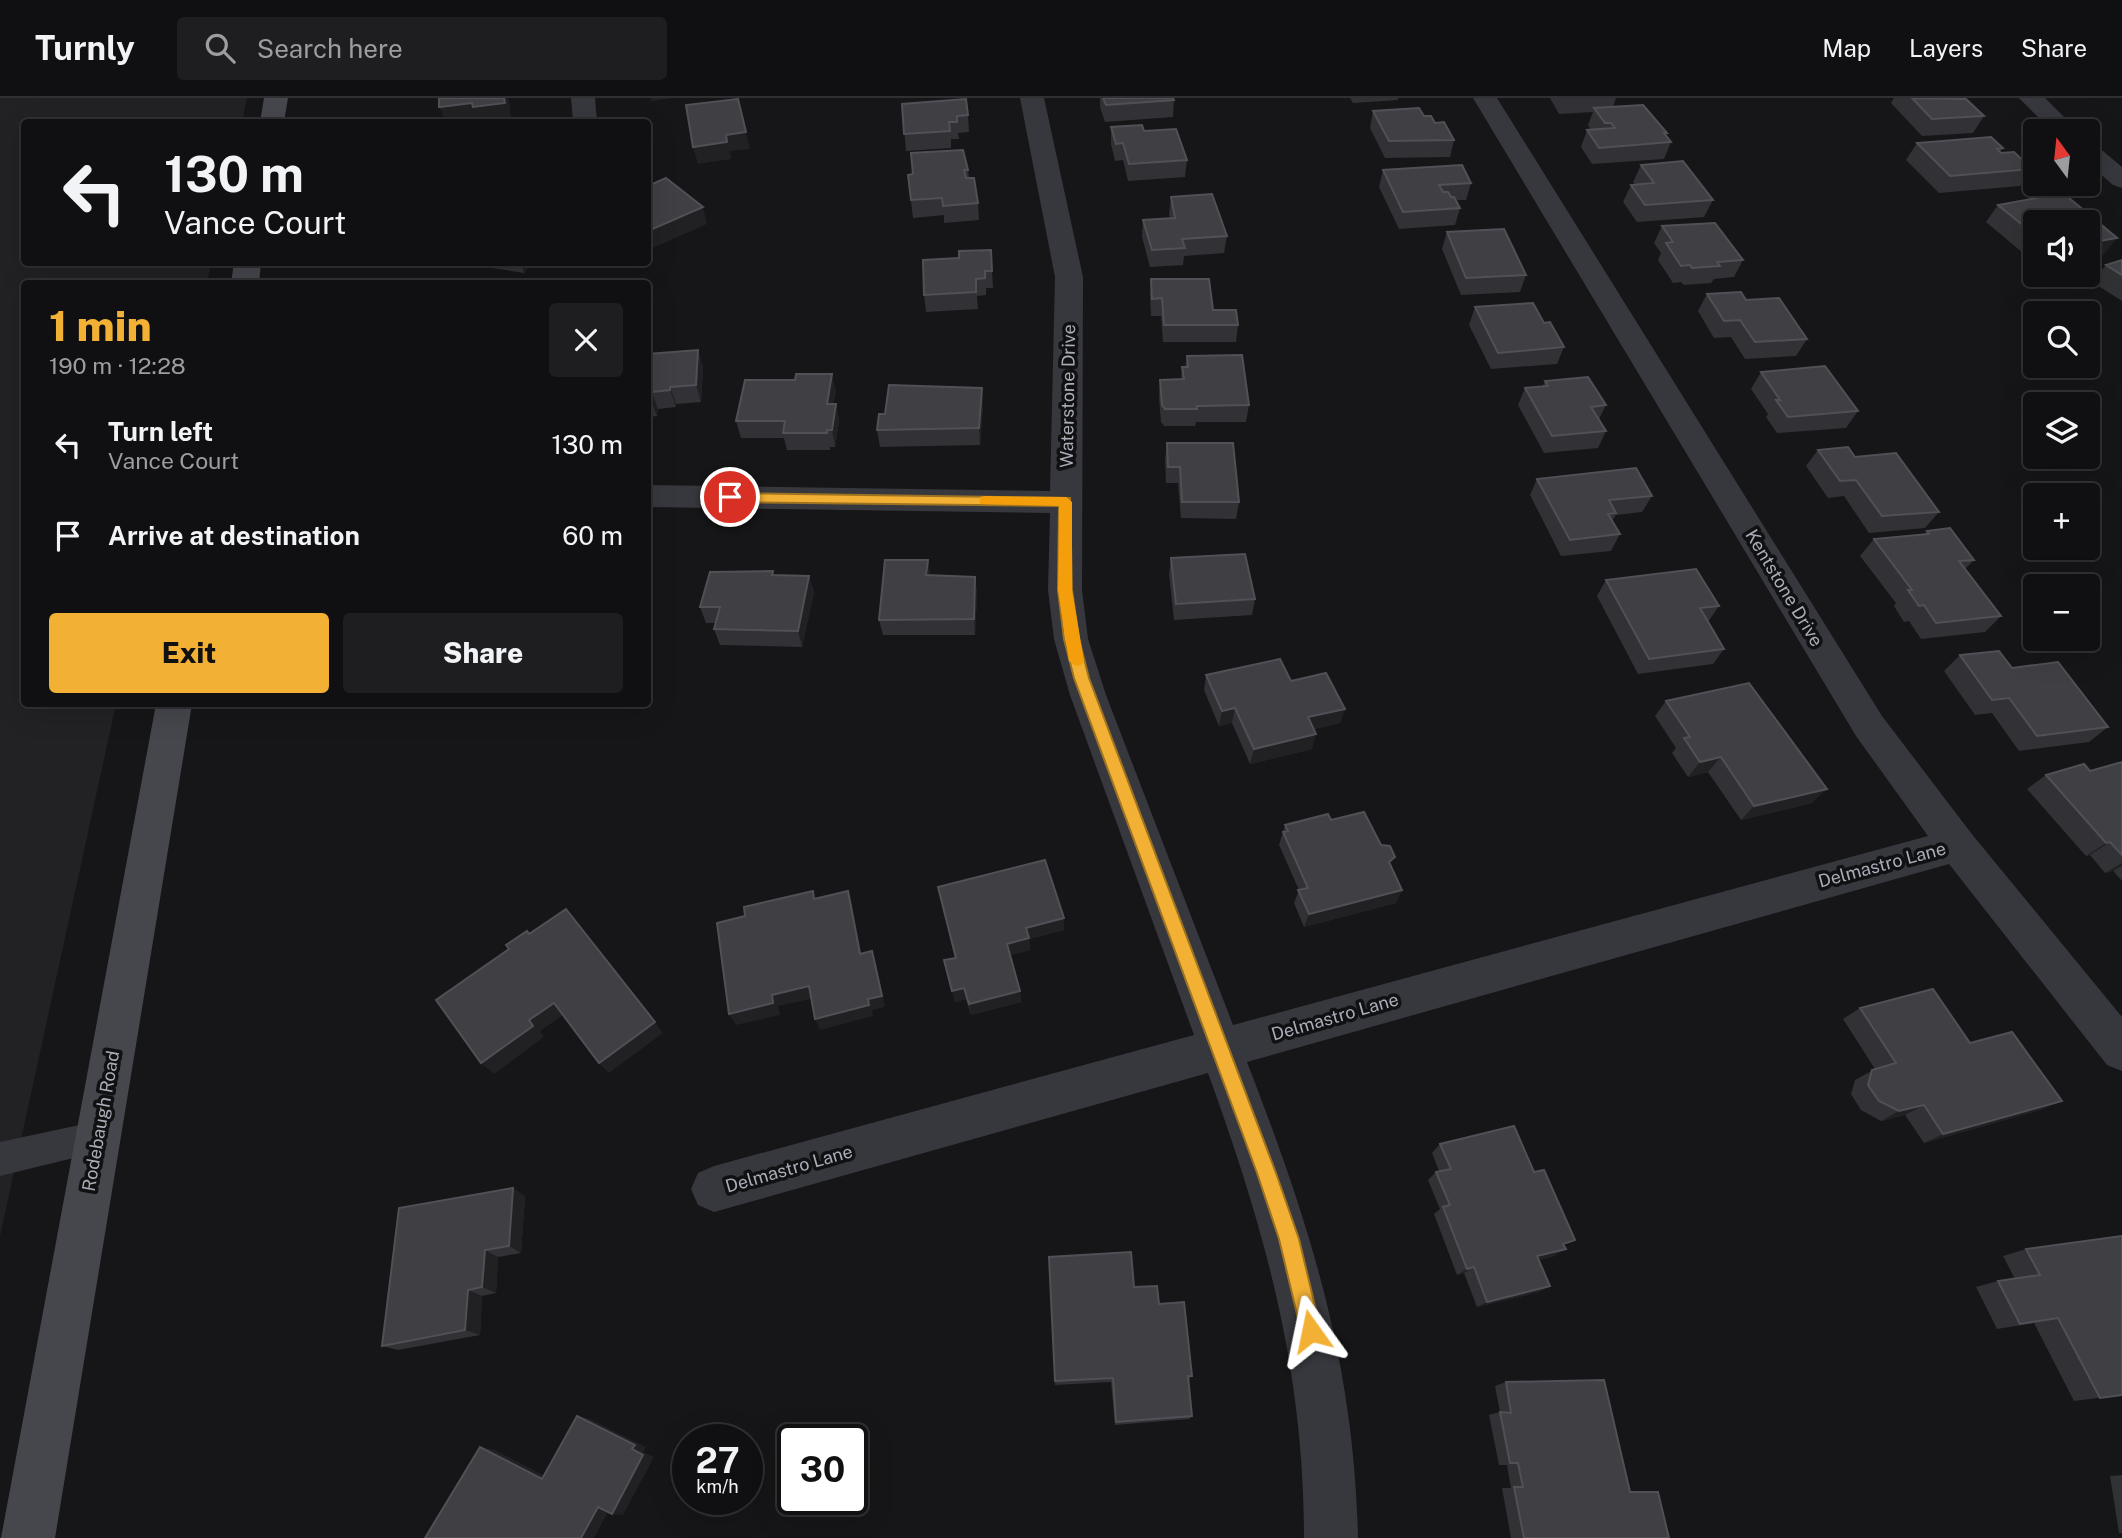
<!DOCTYPE html>
<html lang="en">
<head>
<meta charset="utf-8">
<style>
  :root { --surface:#101012; --page:#1e1e20; --text:#f1f3f6; --muted:#9c9d9f; --line:#303032; --accent:#f2b134 }
  body { margin:0; font-family:"Public Sans",sans-serif; background:var(--page); color:var(--text); height:100vh; display:flex; flex-direction:column; font-size:26px; white-space:nowrap }
  * { box-sizing:border-box; margin:0 }
  p { font-size:23px; color:var(--muted) }
  .icon { flex:none; width:38px; height:38px; fill:none; stroke:currentColor; stroke-width:2; stroke-linecap:round; stroke-linejoin:round }
  .map { position:relative; flex:1; overflow:hidden }
  .panel { position:absolute; left:21px; top:182px; width:630px; height:427px; display:flex; flex-direction:column; background:var(--surface); border-radius:7px; box-shadow:0 7px 28px #0002,0 0 0 2px var(--line) }
  .panel>* { flex:none }
  .guide { position:absolute; left:21px; top:21px; width:630px; height:147px; border-radius:7px; box-shadow:0 7px 28px #0002,0 0 0 2px var(--line); background:#101012; color:var(--text); overflow:hidden }
  .needle { width:46px; rotate:345deg }
  .tools { position:absolute; left:2023px; top:21px; display:grid; gap:14px }
  .tools a { display:grid; place-items:center; width:77px; height:77px; border-radius:7px; background:var(--surface); box-shadow:0 7px 28px #0002,0 0 0 2px var(--line); font-size:35px }
  .speed { position:absolute; left:672px; top:1326px; display:flex; gap:14px; font-size:35px; font-weight:700; text-align:center }
  .speed>* { display:grid; place-content:center; width:91px; height:91px; border-radius:50%; background:var(--surface); box-shadow:0 7px 28px #0002,0 0 0 2px var(--line); line-height:1 }
  .speed small { font-size:18px; font-weight:400 }
  .speed .limit { border:4px solid #111; border-radius:10px; background:#fff; color:#111 }
  .pin { position:absolute; display:grid; place-items:center; width:60px; height:60px; color:#fff; margin:-30px; border:4px solid #fff; border-radius:50%; box-shadow:0 2px 7px #0007 }
  .me { position:absolute; width:77px; margin:-38px; rotate:348deg; stroke-linejoin:round; filter:drop-shadow(0 0 5px #0008) }
  .turn { display:flex; align-items:center; gap:24px; height:147px; padding:0 28px; font-size:32px }
  .turn .icon { width:91px; height:91px; stroke-width:2.5 }
  .turn b { display:block; font-size:49px; line-height:60px }
  .round { display:grid; place-items:center; flex:none; width:74px; height:74px; border-radius:7px; background:var(--page) }
  .summary { display:flex; align-items:center; justify-content:space-between; height:119px; padding:0 28px }
  h1 { font-size:42px; font-weight:800; line-height:52px; color:var(--accent) }
  .primary-button { display:flex; gap:14px; margin-top:auto; padding:14px 28px }
  .primary-button a { flex:1; height:80px; border-radius:7px; background:var(--accent); color:#111; font-size:28px; font-weight:800; line-height:80px; text-align:center }
  .primary-button a+a { background:var(--page); color:var(--text) }
  ul { padding:0; list-style:none }
  li { display:flex; align-items:center; gap:21px; height:91px; padding:0 28px }
  li div { flex:1 }
  li b { display:block; font-size:26px }
  li em { font-style:normal }
  header { display:flex; align-items:center; gap:42px; box-sizing:border-box; height:98px; padding:0 35px; background:var(--surface); border-bottom:2px solid var(--line) }
  header strong { font-size:33px }
  nav { display:flex; gap:38px; margin-inline-start:auto; font-size:24px }
  .search { width:490px; height:63px; background:var(--page); display:flex; align-items:center; gap:18px; box-sizing:border-box; padding:0 24px; border-radius:7px; color:var(--muted); font-size:26px }
  .map>svg:first-child { display:block }
  .built { fill:#222225 }
  .lines { fill:none; stroke-linecap:round; stroke-linejoin:round }
  .lane { fill:#37383d; fill-rule:evenodd }
  .street { fill:#37383d; fill-rule:evenodd }
  .secondary { fill:#45474d; fill-rule:evenodd }
  .wall { fill:#323236 }
  .shaded-wall { fill:#212124 }
  .building { fill:#3f3f44; stroke:#4f5156; stroke-width:2 }
  .route { fill:#f2b134; stroke:#9d7322; stroke-width:2 }
  .slow { fill:#f59e0b }
  .labels { text-anchor:middle; stroke-width:7; stroke-linejoin:round; paint-order:stroke }
  .street-label { font-size:18px; fill:#a8adb8; stroke:#111113 }
</style>
</head>
<body>
<header>
<strong>Turnly</strong>
<div class="search"><svg class="icon" aria-label="search" viewBox="0 0 24 24"><circle cx="10" cy="10" r="6"/><path d="M15 15l6 6"/></svg>Search here</div>
<nav><a>Map</a><a>Layers</a><a>Share</a></nav>
</header>
<div class="map">
<svg width="2122" height="1440" viewBox="0 0 2122 1440">
  <rect width="100%" height="100%" fill="#161618"/>
  <!-- built -->
  <path class="built" d="M0 0H247L242 24H24V164L211 165 207 185 24 186V606H116L0 1138Z"/>
  <g class="lines">
    <!-- lane -->
    <path class="lane" d="M98 1023 110 1027 114 1039 110 1051 0 1078V1044Z"/>
    <!-- street -->
    <path class="street" d="M571 0H595L597 24H573Z
      M1020 0H1044L1083 179 1082 492 1088 541 1106 597 1233 927 1928 738 1856 638 1473 0H1497L1882 618 1971 735 2122 919V973L2107 967 1949 766 1247 964C1310 1127 1354 1263 1358 1440H1304C1304 1271 1265 1132 1208 975L714 1114 698 1107 691 1091 698 1075 714 1068 1194 937 1070 597 1054 541 1048 492 1050 415 648 409V387L1050 393 1055 179Z
      M2019 0H2045L2078 33H2052Z
      M2088 46 2097 48 2122 69V90L2113 87 2088 65Z"/>
    <!-- secondary -->
    <path class="secondary" d="M264 0H288L284 24H260Z
      M234 164H261L259 186H231Z
      M156 606H192L55 1440H1Z"/>
  </g>
  <!-- wall -->
  <path class="wall" d="M1100 0H1174L1173 19 1105 24 1100 9Z
    M1350 0H1398V2L1353 5Z
    M1550 0H1616L1613 9 1667 35 1666 38 1671 44 1664 61 1592 66 1581 49 1587 32H1591L1588 27 1593 14 1559 16Z
    M1894 0H1956L1984 18 1973 35 1922 38 1891 5Z
    M902 6 968 17 969 34 958 35 959 41H951V50L906 53Z
    M1373 13 1424 18 1435 25 1454 42 1450 59 1385 60 1370 30Z
    M1111 29 1144 33 1187 62 1185 79 1128 83 1123 62 1115 63 1111 46Z
    M1917 45 2003 50 2000 54 2001 55 2032 71 2020 88 1939 95 1906 62Z
    M1641 67 1713 102 1704 119 1637 124 1623 104 1631 87H1636L1633 84Z
    M968 72 969 80 978 105 979 122 944 125V117L913 120 908 77Z
    M1383 72 1471 85 1466 102H1456L1460 110 1455 127 1399 131 1379 89Z
    M2054 93 2063 95 2117 140 2103 157 2088 160V124H2035V165L1986 124 1998 107 2028 102 2032 96Z
    M1171 99 1227 138 1224 155 1184 158 1183 167 1150 169 1142 139 1143 122 1170 120 1169 116Z
    M1662 128 1743 162 1734 179 1714 181 1711 185 1684 187 1681 184 1673 185 1658 162 1661 155 1654 145Z
    M1447 134 1526 177 1520 194 1461 197 1442 151Z
    M991 152 993 190H986V197L977 198 978 211 926 214 924 197 959 160Z
    M2122 162V203L2092 184 2106 167Z
    M454 164H533L524 175Z
    M1151 181 1213 212 1238 227 1236 244H1163L1161 218H1151L1150 198Z
    M1707 196 1746 202 1807 241 1796 258 1745 261 1731 239 1714 240 1698 213Z
    M1475 209 1544 225 1564 249 1557 266 1491 271 1469 227Z
    M698 252 703 269 701 304 676 306V309L658 311 657 318 648 319V256Z
    M1187 258 1249 307 1246 324H1196L1195 328H1164L1161 324 1159 299 1160 282 1181 281 1182 269H1185Z
    M1761 274 1858 313 1846 330 1777 335 1766 319 1768 316 1751 291Z
    M1545 283 1606 307 1599 321 1606 333 1598 350 1544 355 1518 307 1525 290 1543 288Z
    M836 293 833 306H836L839 323 835 349H830V352H787L784 340H741L736 323Z
    M983 307 980 347 880 349 877 332 885 316Z
    M1167 345 1239 404 1236 421 1181 420 1178 385H1166L1165 362Z
    M1818 352 1939 414 1925 430 1869 435 1844 398 1828 400 1806 368Z
    M1537 381 1652 398 1642 414 1616 417 1612 423 1620 436 1611 453 1561 458 1530 397Z
    M1927 433 1974 462 1965 471 2001 518 1985 534 1921 541 1909 523 1904 524 1894 508 1896 505 1860 458 1874 441 1924 436Z
    M1171 460 1255 501 1252 517 1174 522 1169 476Z
    M928 462 930 477 975 479 977 495 975 537H883L879 522Z
    M773 473 774 477 809 478 814 494 802 549 720 547 714 531 716 525H706L700 509Z
    M1606 482 1719 508 1708 524 1724 551 1713 566 1638 576 1597 498Z
    M1960 557 2012 570 2108 629 2089 644 2019 653 1992 615 1975 617 1944 573Z
    M1206 577 1291 583 1345 611 1340 625 1314 631 1312 651 1250 666 1232 625 1219 628 1204 592Z
    M1666 603 1812 705 1741 722 1708 674 1688 679 1672 655 1676 650 1655 618Z
    M2122 664V783L2113 773 2105 775 2090 757 2086 758 2027 691 2046 677 2090 673Z
    M1331 722 1391 768 1402 792 1396 805 1304 829 1294 805 1299 792 1279 747 1285 727Z
    M938 789 1064 820V832L1029 841 1030 852 1010 857 1020 893 1021 904 971 917 966 901 955 904 944 862 955 860Z
    M1860 910 1970 945 2062 1003 2040 1012 1924 1045 1905 1017 1881 1023 1861 1012 1851 996 1855 982 1875 971 1843 921Z
    M1440 1046 1564 1148 1554 1158 1539 1162 1550 1188 1539 1194 1477 1209 1464 1175 1457 1177 1434 1116 1440 1111 1428 1082 1436 1074 1439 1073 1432 1055Z
    M525 1098 521 1155 498 1159 496 1195 482 1198 480 1237 398 1252 382 1248Z
    M2026 1151 2122 1297 2074 1303 2034 1225 1997 1231 1976 1189 1998 1183 2015 1181 2003 1158Z
    M1049 1159 1134 1189 1159 1206 1192 1278 1188 1282 1192 1318 1189 1321 1115 1327 1111 1284 1055 1287Z
    M1506 1284 1630 1394 1669 1440H1511L1502 1390H1511L1507 1367H1499L1489 1317 1500 1314 1495 1288Z
    M2122 1377V1435H2119L2110 1378Z"/>
  <!-- shaded-wall -->
  <path class="shaded-wall" d="M504 0H508L510 6 511 22 490 24H479L478 22 459 24H446L439 9Z
    M651 0H673L651 3Z
    M746 34 750 51 730 53 731 61 698 66 693 49 726 37Z
    M703 109 707 126 648 152V133Z
    M2117 140 2103 157 2088 160V145Z
    M520 164H533L524 175Z
    M698 252 703 269 701 304 696 287Z
    M832 276 836 293 830 323 827 306Z
    M670 289 676 306V309L670 292Z
    M982 290 983 307 980 347 979 330Z
    M652 294 658 311 657 318 650 301Z
    M836 306 839 323 835 349 832 332Z
    M928 462 930 478 926 477Z
    M809 478 814 494 802 549 798 533Z
    M975 479 977 495 975 537 974 521Z
    M1235 610 1232 625 1219 628 1222 613Z
    M1345 611 1340 625 1303 633 1308 619Z
    M1316 636 1312 651 1250 666 1254 651Z
    M1721 659 1708 674 1688 679 1700 664Z
    M1827 691 1812 705 1741 722 1754 708Z
    M2110 744 2090 757 2086 758 2106 745Z
    M2122 765V768L2113 773 2105 775Z
    M1402 792 1396 805 1304 829 1309 816Z
    M848 793 852 806 864 868 860 856Z
    M1064 820V832L1029 841 1030 852 1008 858 1007 846 1026 830Z
    M872 853 876 865 885 909 872 912 873 918 820 932 815 921 868 901Z
    M809 888 815 900 778 908 780 917 736 927 729 916 772 897Z
    M964 890 966 901 955 904 952 893Z
    M1020 893 1021 904 971 917 969 906Z
    M554 905 565 916 540 933 544 939 494 976 481 965 529 922Z
    M655 924 663 935 609 975 599 965Z
    M2062 1003 2040 1012 1924 1045 1943 1036Z
    M1924 1007 1905 1017 1881 1023 1899 1013Z
    M513 1090 525 1098 521 1155 509 1148Z
    M1566 1151 1554 1158 1526 1165 1537 1158Z
    M485 1152 498 1159 496 1195 482 1189Z
    M1474 1169 1464 1175 1457 1177 1467 1171Z
    M1550 1188 1539 1194 1477 1209 1487 1204Z
    M468 1192 482 1198 480 1237 465 1232Z
    M577 1318 590 1321 646 1349 643 1354 654 1359 623 1417 612 1416 632 1351Z
    M480 1349 495 1352 555 1383 542 1381Z
    M598 1409 610 1410 594 1440H581Z"/>
  <!-- building -->
  <path class="building" d="M439 0H504L505 5 473 9 472 5 439 9Z
    M1103 0H1173L1174 2 1106 7Z
    M1912 0 1966 1 1984 18 1932 21Z
    M738 1 746 34 726 37 727 44 693 49 686 7Z
    M966 1 968 17 957 18V24H949L950 33 904 36 902 6Z
    M1643 7 1667 35H1664L1671 44 1599 50 1587 32 1615 30 1611 25H1605L1594 10Z
    M1419 10 1424 18H1431L1435 25 1444 24 1454 42 1389 43 1373 13Z
    M1142 27 1144 33 1176 31 1187 62 1129 66 1123 45 1116 46 1111 29Z
    M1991 39 2003 50 1997 51 2001 55 2014 54 2032 71 1950 78 1917 45Z
    M963 52 968 72H964L966 80H974L978 105 943 108 942 100 911 102 908 77 913 76 911 55Z
    M1683 63 1713 102 1645 107 1631 87 1654 85 1641 67Z
    M1462 67 1471 85 1439 87 1443 94H1448L1451 99H1454L1460 110 1403 114 1383 72Z
    M666 80 703 109 648 133V88Z
    M2054 93 2063 95 2117 140 2088 145V124H2035V137L1998 107 2037 100 2032 96Z
    M1212 96 1227 138 1182 141 1185 150 1152 152 1143 122 1175 120 1171 99Z
    M1715 125 1743 162 1717 164 1720 168 1692 170 1690 167 1681 168 1666 145 1673 144 1662 128Z
    M1504 131 1526 177 1466 180 1447 134Z
    M991 152 992 173H985V180L976 181V194L924 197 923 162 959 160V153Z
    M2122 162V177L2106 167Z
    M1151 181H1209L1213 212H1236L1238 227H1164L1162 200 1152 201Z
    M1741 194 1746 202 1779 200 1807 241 1755 244 1740 222 1724 223 1707 196Z
    M1533 205 1544 225 1550 224 1564 249 1498 255 1475 209Z
    M698 252 696 287 670 289V292L652 294 650 301H648V256Z
    M1242 257 1249 307 1197 308V311H1165L1162 307 1160 282 1184 281 1182 269H1188L1187 258Z
    M1825 268 1858 313 1788 319 1776 302H1780L1761 274Z
    M796 276H832L827 306H836L832 332H827V335H783L785 323H736L745 282H795Z
    M1588 279 1606 307 1591 309 1606 333 1552 338 1525 290 1548 288 1545 283Z
    M889 287 982 290 979 330 877 332 879 316H885Z
    M1167 345H1233L1239 404H1182L1180 369H1168Z
    M1848 349 1855 359 1896 355 1939 414 1882 418 1856 382 1840 383 1818 352Z
    M1636 370 1652 398 1609 402 1616 415 1608 416 1620 436 1570 442 1537 381Z
    M1950 430 1974 462 1959 463 2001 518 1936 525 1924 507 1919 508 1908 492H1912L1874 441 1929 436 1927 433Z
    M1245 456 1255 501 1176 506 1171 460Z
    M885 462H928L926 477 975 479 974 521 879 522Z
    M1696 471 1719 508 1700 510 1724 551 1649 561 1606 482Z
    M773 473 772 477 809 478 798 533 714 531 720 509H700L710 474Z
    M1999 553 2012 570 2058 564 2108 629 2037 638 2009 600 1992 602 1960 557Z
    M1280 561 1291 583 1326 575 1345 611 1308 619 1316 636 1254 651 1235 610 1222 613 1206 577Z
    M1749 585 1827 691 1754 708 1721 659 1700 664 1684 640 1690 639 1666 603Z
    M2122 664V757L2110 744 2106 745 2046 677 2084 666 2090 673Z
    M1364 714 1381 747 1390 748 1395 759 1389 764 1402 792 1309 816 1298 792 1308 790 1283 734 1288 733 1285 727 1328 716 1331 722Z
    M1045 762 1064 820 1026 830 1029 840 1007 846 1020 893 969 906 964 890 952 893 944 862 956 860 938 789Z
    M813 793 814 801 848 793 860 856 872 853 882 898 868 901 869 907 815 921 809 888 772 897 773 905 729 916 717 825 745 818 744 809Z
    M566 811 655 924 599 965 554 905 529 922 533 928 481 965 436 902 509 851 506 847 527 833 529 836Z
    M1933 891 1970 945 2012 934 2062 1003 1943 1036 1924 1007 1899 1013 1879 1003 1868 987 1872 972 1896 965 1860 910Z
    M1514 1028 1534 1074 1544 1072 1575 1142 1563 1146 1566 1151 1537 1158 1550 1188 1487 1204 1474 1169 1467 1171 1443 1109 1450 1107 1436 1074 1451 1071 1440 1046Z
    M513 1090 509 1148 485 1152 482 1189 468 1192 465 1232 382 1248 399 1110Z
    M2122 1138V1297L2100 1300 2058 1220 2020 1226 1998 1183 2040 1177 2026 1151Z
    M1131 1154 1134 1189 1157 1188 1159 1206 1184 1204 1192 1278H1188L1192 1318 1116 1324 1113 1280 1055 1283 1049 1159Z
    M1604 1282 1630 1394H1658L1669 1440H1524L1514 1389H1523L1518 1365H1510L1500 1314 1511 1315 1506 1284Z
    M577 1318 635 1347 632 1351 643 1357 612 1416 598 1409 581 1440H425L480 1349 542 1381Z"/>
  <!-- route -->
  <path class="route" d="M730 395 1070 400 1072 492 1079 541 1089 580 1276 1075 1299 1141 1321 1233 1318 1240 1311 1243 1304 1240 1301 1233 1279 1141 1257 1075 1074 580 1064 541 1058 492 1059 408 730 404 724 399Z"/>
  <!-- slow -->
  <path class="slow" d="M985 398 1066 399 1072 404V492L1084 563 1081 567 1076 568 1069 563 1058 492 1059 408 980 406V399Z"/>
  <g class="labels">
    <!-- street labels -->
    <g class="street-label">
      <text transform="translate(1068 298) rotate(-89)" y="6">Waterstone Drive</text>
      <text transform="translate(1784 490) rotate(59)" y="6">Kentstone Drive</text>
      <text transform="translate(1882 767) rotate(-15)" y="6">Delmastro Lane</text>
      <text transform="translate(1335 919) rotate(-16)" y="6">Delmastro Lane</text>
      <text transform="translate(101 1023) rotate(-80)" y="6">Rodebaugh Road</text>
      <text transform="translate(789 1071) rotate(-16)" y="6">Delmastro Lane</text>
    </g>
  </g>
</svg>
<div class="tools">
<a><svg class="needle" viewBox="-14 -14 28 28"><path d="M0-13l5 13h-10z" fill="#e53935"/><path d="M0 13l5-13h-10z" fill="#9c9d9f"/></svg></a>
<a><svg class="icon" aria-label="sound" viewBox="0 0 24 24"><path d="M4 9h4l5-4v14l-5-4H4zM17 9q2 3 0 6"/></svg></a>
<a><svg class="icon" aria-label="search" viewBox="0 0 24 24"><circle cx="10" cy="10" r="6"/><path d="M15 15l6 6"/></svg></a>
<a><svg class="icon" aria-label="layers" viewBox="0 0 24 24"><path d="M12 4l9 5-9 5-9-5zM3 14l9 5 9-5"/></svg></a>
<a>+</a>
<a>−</a>
</div>
<div class="speed"><div>27<small>km/h</small></div><div class="limit">30</div></div>
<div class="pin" style="left:730px;top:399px;background:#d93025"><svg class="icon" aria-label="arrive" viewBox="0 0 24 24"><path d="M6 21V4h12l-3 4 3 4H6"/></svg></div>
<svg class="me" style="left:1311px;top:1233px" viewBox="-20 -20 40 40"><path d="M0-17L14 15 0 8-14 15z" fill="#f2b134" stroke="#fff" stroke-width="4"/></svg>
<div class="guide">
<div class="turn"><svg class="icon" aria-label="left" viewBox="0 0 24 24"><path d="M17 20v-9H6M10 6l-5 5 5 5"/></svg><div><b>130 m</b>Vance Court</div></div>
</div>
<section class="panel">
<div class="summary"><div><h1>1 min</h1><p>190 m · 12:28</p></div><a class="round"><svg class="icon" aria-label="close" viewBox="0 0 24 24"><path d="M6 6l12 12M18 6L6 18"/></svg></a></div>
<ul>
<li><svg class="icon" aria-label="left" viewBox="0 0 24 24"><path d="M17 20v-9H6M10 6l-5 5 5 5"/></svg><div><b>Turn left</b><p>Vance Court</p></div><em>130 m</em></li>
<li><svg class="icon" aria-label="arrive" viewBox="0 0 24 24"><path d="M6 21V4h12l-3 4 3 4H6"/></svg><div><b>Arrive at destination</b></div><em>60 m</em></li>
</ul>
<div class="primary-button"><a>Exit</a><a>Share</a></div>
</section>
</div>
</body>
</html>
